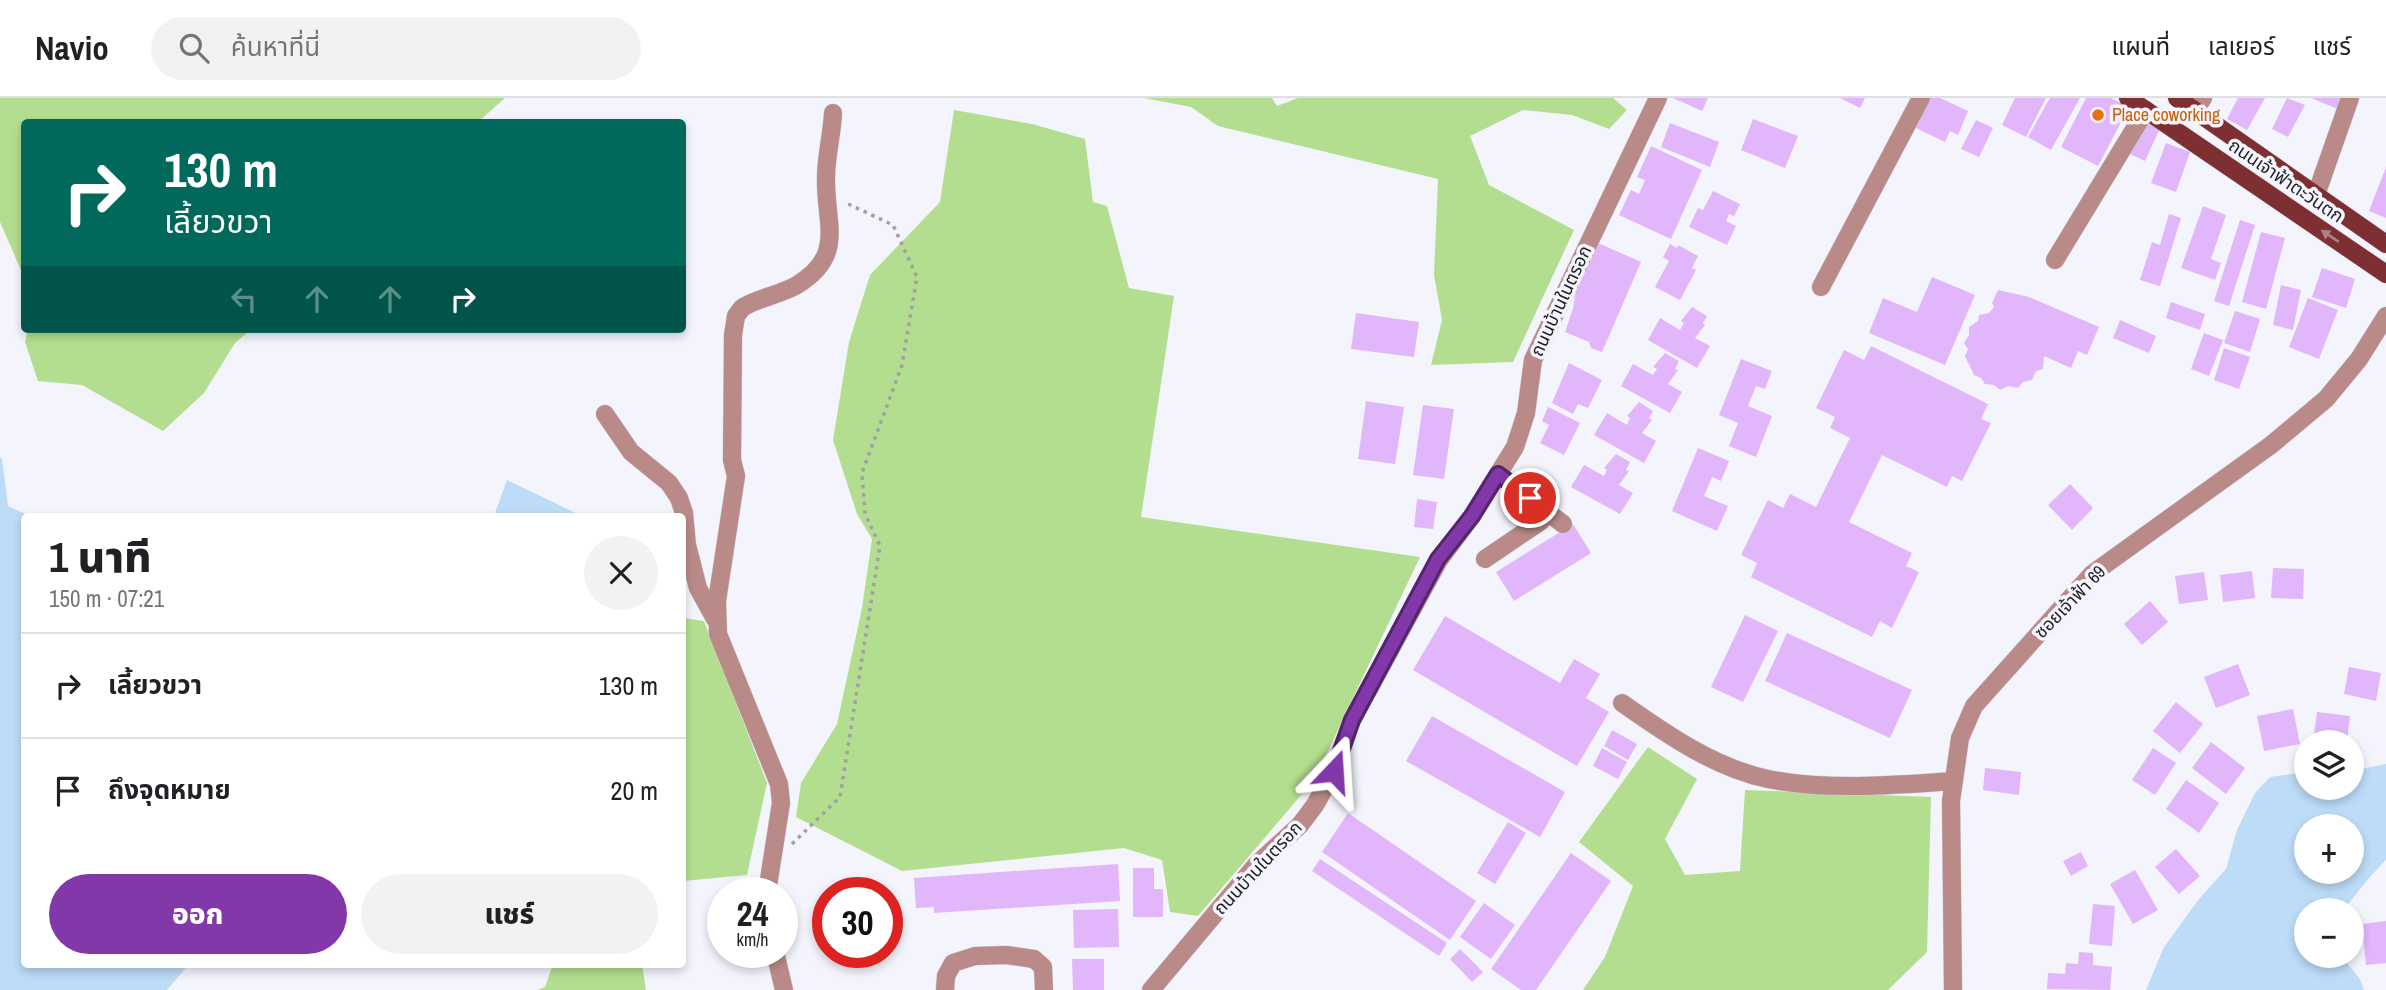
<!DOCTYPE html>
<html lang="th">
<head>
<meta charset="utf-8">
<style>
  :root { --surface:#fff; --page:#f2f2f2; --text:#202124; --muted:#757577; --line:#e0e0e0; --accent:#8338a9 }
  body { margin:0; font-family:"Archivo Narrow","Noto Sans Thai",sans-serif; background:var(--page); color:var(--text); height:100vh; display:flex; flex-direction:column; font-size:26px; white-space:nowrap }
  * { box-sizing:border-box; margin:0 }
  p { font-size:23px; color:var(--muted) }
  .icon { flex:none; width:38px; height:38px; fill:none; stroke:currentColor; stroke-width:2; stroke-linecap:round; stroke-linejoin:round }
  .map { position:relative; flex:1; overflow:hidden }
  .details { position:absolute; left:21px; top:415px; width:665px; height:455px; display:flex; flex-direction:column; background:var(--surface); border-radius:7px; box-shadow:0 4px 10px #0003 }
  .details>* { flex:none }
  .top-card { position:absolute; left:21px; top:21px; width:665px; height:214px; border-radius:7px; box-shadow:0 4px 10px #0003; background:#00695c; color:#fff; overflow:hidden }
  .fabs { position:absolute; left:2294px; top:632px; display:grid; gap:14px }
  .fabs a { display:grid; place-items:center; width:70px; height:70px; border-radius:50%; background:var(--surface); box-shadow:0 4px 10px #0003; font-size:35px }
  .speed { position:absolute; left:707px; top:779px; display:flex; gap:14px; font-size:35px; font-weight:700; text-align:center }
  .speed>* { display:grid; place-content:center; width:91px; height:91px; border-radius:50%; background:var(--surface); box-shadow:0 4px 10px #0003; line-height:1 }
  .speed small { font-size:18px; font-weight:400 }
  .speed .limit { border:10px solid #d22; background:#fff; color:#111 }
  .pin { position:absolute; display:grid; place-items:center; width:60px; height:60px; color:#fff; margin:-30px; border:4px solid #fff; border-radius:50%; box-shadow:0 2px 7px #0007 }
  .me { position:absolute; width:77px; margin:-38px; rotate:20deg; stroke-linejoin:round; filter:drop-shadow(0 0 5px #0008) }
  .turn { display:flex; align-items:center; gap:24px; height:147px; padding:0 28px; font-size:32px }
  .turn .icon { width:91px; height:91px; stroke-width:2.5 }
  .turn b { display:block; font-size:49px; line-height:60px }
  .lanes { display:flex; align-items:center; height:66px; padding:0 28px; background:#0003; justify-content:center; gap:35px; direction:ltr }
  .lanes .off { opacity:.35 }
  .round { display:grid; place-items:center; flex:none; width:74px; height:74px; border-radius:37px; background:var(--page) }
  .overview { display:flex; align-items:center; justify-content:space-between; height:119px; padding:0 28px }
  h1 { font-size:42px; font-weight:800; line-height:52px }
  .cta { display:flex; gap:14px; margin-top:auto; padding:14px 28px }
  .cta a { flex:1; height:80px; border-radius:42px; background:var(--accent); color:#fff; font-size:28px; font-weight:800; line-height:80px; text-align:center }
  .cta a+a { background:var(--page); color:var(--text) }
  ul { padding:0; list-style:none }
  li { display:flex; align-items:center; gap:21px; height:105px; padding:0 28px; border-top:2px solid var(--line) }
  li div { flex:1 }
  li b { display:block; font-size:26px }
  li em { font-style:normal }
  header { display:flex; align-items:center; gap:42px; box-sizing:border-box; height:98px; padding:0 35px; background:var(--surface); border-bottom:2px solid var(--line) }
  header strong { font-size:33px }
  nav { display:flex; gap:38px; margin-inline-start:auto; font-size:24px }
  .search { width:490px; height:63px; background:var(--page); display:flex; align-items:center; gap:18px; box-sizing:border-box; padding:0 24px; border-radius:38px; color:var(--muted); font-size:26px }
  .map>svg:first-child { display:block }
  .green { fill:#b4de8f }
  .water { fill:#bcdcf8; fill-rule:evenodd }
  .building { fill:#e2b6fa }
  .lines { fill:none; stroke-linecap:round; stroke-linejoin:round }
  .minor-casing { stroke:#d2d2da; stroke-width:19 }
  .major-casing { stroke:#d2d2da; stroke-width:19 }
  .path { stroke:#a0a0a7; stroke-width:3.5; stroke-dasharray:3.5 5; stroke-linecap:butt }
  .minor { stroke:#b98a88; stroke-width:18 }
  .major { stroke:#7e2f32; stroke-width:18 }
  .oneway { fill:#ad7e83 }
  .route-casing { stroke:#55246e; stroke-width:18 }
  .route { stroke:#8338a9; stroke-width:12 }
  .food-dot { fill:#e8710a; stroke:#f4f4fd; stroke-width:2.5 }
  .labels { text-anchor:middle; stroke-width:7; stroke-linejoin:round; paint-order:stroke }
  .food-label { font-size:18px; fill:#c56008; stroke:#f4f4fd; text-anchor:start }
  .street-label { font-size:18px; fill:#201f23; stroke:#f4f4fd }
</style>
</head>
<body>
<header>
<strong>Navio</strong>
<div class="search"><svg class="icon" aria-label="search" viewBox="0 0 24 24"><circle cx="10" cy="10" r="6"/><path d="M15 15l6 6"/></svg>ค้นหาที่นี่</div>
<nav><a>แผนที่</a><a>เลเยอร์</a><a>แชร์</a></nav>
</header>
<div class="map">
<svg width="2386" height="892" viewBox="0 0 2386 892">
  <rect width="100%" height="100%" fill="#f4f4fd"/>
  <!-- green -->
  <path class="green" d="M0 0H505L478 24H24V179L0 124Z
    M1144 0H1272L1277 8 1298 0H1613L1627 12 1609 31 1572 17 1523 12 1470 38 1489 87 1574 132 1513 264 1431 267 1442 222 1434 177 1438 81 1218 28 1191 9Z
    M954 12 1032 26 1085 41 1093 104 1107 108 1129 190 1174 198 1141 419 1420 459 1314 682 1198 818 1170 814 1162 762 1124 750 902 773 796 719 801 685 837 626 862 510 872 441 857 416 833 342 849 244 870 177 940 104Z
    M28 231H251L235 245 204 295 163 333 82 287 38 283 25 244Z
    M683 520 704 523 767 685 747 777 683 783Z
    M1648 649 1697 681 1665 741 1685 777 1740 773 1745 692 1931 699 1927 854 1888 892H1583L1605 859 1633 788 1579 744Z
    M553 866H642L646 892H538L545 889Z"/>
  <!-- water -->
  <path class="water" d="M0 359 2 361 8 408 30 418H24V866H189L167 892H0Z
    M507 382 582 418H494Z
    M2386 666V762C2369 778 2358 795 2343 812H2306V858H2341L2360 881 2364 892H2146L2164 849 2199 801 2226 771 2237 732 2255 695 2270 679 2306 674V690H2352V673ZM2306 728H2352V774H2306Z"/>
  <!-- building -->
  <path class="building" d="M1673 0H1708L1702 13Z
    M1840 0H1865L1860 10Z
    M1930 0H1940L1968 13 1958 37 1950 33 1945 44 1916 30Z
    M2015 0H2046L2026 39 2002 27Z
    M2050 0H2080L2051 52 2028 39Z
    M2086 0H2111L2129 9 2098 68 2061 49Z
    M2238 0H2265L2247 32 2227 21Z
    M2287 0 2305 7 2288 39 2272 31Z
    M2311 0H2342L2338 11Z
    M1753 21 1798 38 1785 70 1741 52Z
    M1976 22 1993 30 1979 59 1961 51Z
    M2146 22 2161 28 2145 63 2130 56Z
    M1670 25 1719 44 1710 69 1661 49Z
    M2166 45 2190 54 2176 94 2151 85Z
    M1651 48 1702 72 1671 141 1619 117 1631 92 1639 96 1645 82 1637 79Z
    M2386 69V120L2369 113Z
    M1713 93 1740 106 1734 118 1729 116 1726 123 1736 128 1727 147 1689 129 1698 110 1703 112Z
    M2203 108 2226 117 2211 161 2221 165 2215 182 2181 170Z
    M2169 116 2181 120 2160 188 2140 182 2152 144 2160 147Z
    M2240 122 2255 127 2229 208 2214 203Z
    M2261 134 2285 140 2266 211 2242 204Z
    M1596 144 1641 164 1602 254 1591 250 1589 244 1565 234 1573 210 1578 182Z
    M1670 146 1677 150 1678 147 1698 158 1692 170 1696 172 1680 202 1655 189 1669 163 1663 159Z
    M2322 170 2355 181 2346 210 2312 199Z
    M1932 179 1975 197 1945 267 1869 235 1883 200 1917 214Z
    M2281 187 2301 192 2293 232 2273 227Z
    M1998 192 2029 199 2099 229 2087 257 2078 253 2071 270 2044 258 2043 271 2036 273 2032 282 2023 284 2018 290 2008 288 2000 292 1994 287 1985 286 1981 280 1974 277 1965 258 1968 251 1964 245 1969 237V229L1978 223 1979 217 1989 215 1994 209 1992 205Z
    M2308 200 2338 212 2319 261 2289 249Z
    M2171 204 2205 216 2200 232 2166 220Z
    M1692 209 1707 218 1703 225 1705 227 1695 240 1710 248 1697 270 1648 242 1660 220 1680 232 1684 225 1681 223Z
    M2235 213 2260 221 2250 254 2224 245Z
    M1356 215 1419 224 1414 259 1351 251Z
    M2120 222 2156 238 2149 255 2113 240Z
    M2204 235 2223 242 2209 278 2191 271Z
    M1871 248 1988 306 1981 321 1991 325 1962 383 1952 378 1947 389 1882 357 1849 424 1912 455 1906 468 1919 474 1892 530 1880 523 1872 539 1751 479 1757 465 1741 457 1768 402 1783 410 1790 396 1816 409 1850 340 1830 330 1835 319 1816 310 1844 252 1864 262Z
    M2224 250 2250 259 2239 291 2214 282Z
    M1665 255 1679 263 1675 271 1678 272 1668 286 1682 294 1670 315 1621 288 1633 266 1653 277 1657 271 1653 269Z
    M1741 261 1772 273 1765 291 1756 288 1748 308 1772 318 1756 359 1729 348 1738 325 1719 317Z
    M1569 265 1602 282 1588 310 1578 306 1573 316 1552 305Z
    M1366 303 1404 309 1395 366 1358 361Z
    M1639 304 1653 313 1649 320 1652 322 1642 335 1656 343 1644 365 1594 337 1607 315 1627 327 1630 320 1627 318Z
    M1423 307 1454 311 1444 381 1413 377Z
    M1548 309 1580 325 1564 357 1540 345 1549 327 1542 323Z
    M1698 350 1729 363 1721 383 1712 379 1704 398 1728 408 1717 433 1672 413Z
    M1616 356 1630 364 1626 372 1629 373 1619 387 1633 395 1620 416 1571 389 1584 367 1604 378 1607 372 1604 370Z
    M2070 386 2093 410 2072 432 2048 407Z
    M1417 401 1437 404 1433 431 1414 429Z
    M1573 426 1591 455 1514 503 1496 474Z
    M2273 470 2304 471 2303 501 2271 500Z
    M2252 473 2255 500 2223 504 2220 477Z
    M2204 474 2208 502 2179 506 2175 478Z
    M2150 503 2168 524 2142 547 2124 526Z
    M1745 517 1778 533 1743 604 1711 589Z
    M1445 518 1560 585 1574 561 1600 576 1586 600 1609 614 1577 668 1413 572Z
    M1787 535 1912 592 1890 640 1765 583Z
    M2238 566 2250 597 2216 610 2204 579Z
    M2349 569 2381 575 2376 603 2344 596Z
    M2176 604 2203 626 2180 655 2153 633Z
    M2293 611 2300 646 2264 653 2257 618Z
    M2317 614 2350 618 2347 644H2313Z
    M1432 618 1565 694 1540 739 1406 663Z
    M1612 632 1637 646 1628 662 1604 648Z
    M2211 644 2245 670 2226 696 2192 670Z
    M1602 650 1627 664 1618 681 1593 668Z
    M2153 650 2176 665 2155 697 2132 682Z
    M1985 670 2021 674 2019 697 1983 692Z
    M2186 682 2219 705 2199 735 2166 711Z
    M1348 715 1476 803 1450 842 1322 754Z
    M1508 724 1526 735 1495 786 1477 775Z
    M2176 751 2200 778 2179 796 2155 769Z
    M2081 754 2088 768 2071 778 2063 763Z
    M1571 755 1611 783 1536 892H1521L1491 871Z
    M1320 761 1447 845 1439 858 1312 773Z
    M1118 766 1120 803 934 815V809L916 810 914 780Z
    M1133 770H1154V791H1163V819H1133Z
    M2135 772 2158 812 2133 826 2110 786Z
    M1484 805 1515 827 1491 861 1460 839Z
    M2093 806 2115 808 2112 848 2089 846Z
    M1118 811 1119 849 1074 850 1073 812Z
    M2386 823V865L2366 867 2362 826Z
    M1460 851 1483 874 1472 884 1450 861Z
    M2079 854 2093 855V867L2112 869 2110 892 2047 891 2048 875 2065 876 2066 865 2078 866Z
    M1072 861H1104V892H1073Z"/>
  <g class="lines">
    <defs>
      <path id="minor" d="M2195 12 2203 0
        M2316 97 2350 0
        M2055 162 2146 12
        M1821 189 1921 0
        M605 316 631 354 669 385 679 400 684 415 687 447 698 490 715 521
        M1498 376 1563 426
        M1485 461 1541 423 1546 412
        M1622 605C1666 636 1715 670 1768 681 1829 693 1892 687 1954 683
        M767 794 781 705 779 686 718 536 717 503 736 378 732 362 733 237 736 218 742 210C757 200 780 197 797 187 846 157 825 126 826 80 826 58 832 37 833 15
        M775 854 784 892
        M945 892 946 878 953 865 975 858 1006 857 1034 861 1043 869 1044 892
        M1151 892 1256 767 1300 727 1315 707 1334 673 1352 622 1439 462 1472 418 1515 349 1526 315 1533 262 1658 0
        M1953 892 1951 703 1960 640 1974 608 2092 476 2271 347 2326 301 2359 261 2386 218"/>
      <path id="major" d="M2128 0 2386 176
        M2177 0 2386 146"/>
    </defs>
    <!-- minor casing -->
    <use href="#minor" class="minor-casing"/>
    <!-- major casing -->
    <use href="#major" class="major-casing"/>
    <!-- path -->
    <path class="path" d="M792 746 840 699 880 448 865 416 862 375 902 267 917 179 893 127 844 104"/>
    <!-- minor -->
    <use href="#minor" class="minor"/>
    <!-- major -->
    <use href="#major" class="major"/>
  </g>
  <!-- one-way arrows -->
  <defs><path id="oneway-solid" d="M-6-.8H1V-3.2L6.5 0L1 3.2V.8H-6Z" transform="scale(1.75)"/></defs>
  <use class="oneway" href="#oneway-solid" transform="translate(2330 138) rotate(-146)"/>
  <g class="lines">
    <defs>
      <path id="route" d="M1334 673 1352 622 1438 461 1472 418 1498 376 1530 400"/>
    </defs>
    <!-- route casing -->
    <use href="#route" class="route-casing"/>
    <!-- route -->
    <use href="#route" class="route"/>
  </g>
  <!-- markers -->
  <circle class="food-dot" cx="2098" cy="17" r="7"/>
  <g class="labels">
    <!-- food labels -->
    <g class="food-label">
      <text x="2112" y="23">Place coworking</text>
    </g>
    <!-- street labels -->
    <g class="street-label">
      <text transform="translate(2286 83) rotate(34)" y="6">ถนนเจ้าฟ้าตะวันตก</text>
      <text transform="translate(1561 203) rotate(-65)" y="6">ถนนบ้านในตรอก</text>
      <text transform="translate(2070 504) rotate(-46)" y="6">ซอยเจ้าฟ้า 69</text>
      <text transform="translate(1258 770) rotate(-47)" y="6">ถนนบ้านในตรอก</text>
    </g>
  </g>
</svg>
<div class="fabs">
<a><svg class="icon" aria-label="layers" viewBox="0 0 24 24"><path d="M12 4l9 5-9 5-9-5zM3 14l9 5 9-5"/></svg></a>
<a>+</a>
<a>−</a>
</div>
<div class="speed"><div>24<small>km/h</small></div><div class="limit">30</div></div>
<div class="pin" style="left:1530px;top:400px;background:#d93025"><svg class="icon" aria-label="arrive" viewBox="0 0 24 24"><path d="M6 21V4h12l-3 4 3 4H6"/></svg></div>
<svg class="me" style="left:1334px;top:673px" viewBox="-20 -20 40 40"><path d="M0-17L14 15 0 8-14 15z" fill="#8338a9" stroke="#fff" stroke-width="4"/></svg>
<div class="top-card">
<div class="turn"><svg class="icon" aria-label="right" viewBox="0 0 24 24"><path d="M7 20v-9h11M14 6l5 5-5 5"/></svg><div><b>130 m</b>เลี้ยวขวา</div></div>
<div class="lanes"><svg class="icon off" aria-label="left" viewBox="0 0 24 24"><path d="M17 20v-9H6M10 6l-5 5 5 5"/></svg><svg class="icon off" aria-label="ahead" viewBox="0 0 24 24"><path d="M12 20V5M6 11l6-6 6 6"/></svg><svg class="icon off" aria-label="ahead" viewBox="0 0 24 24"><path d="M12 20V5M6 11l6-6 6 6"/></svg><svg class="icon" aria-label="right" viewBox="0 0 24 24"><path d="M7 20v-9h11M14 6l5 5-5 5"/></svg></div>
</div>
<section class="details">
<div class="overview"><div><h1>1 นาที</h1><p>150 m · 07:21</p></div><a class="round"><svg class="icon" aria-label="close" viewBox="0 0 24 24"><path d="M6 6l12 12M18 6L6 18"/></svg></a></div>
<ul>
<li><svg class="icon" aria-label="right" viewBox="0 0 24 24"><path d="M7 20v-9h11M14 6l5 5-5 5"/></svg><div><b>เลี้ยวขวา</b></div><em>130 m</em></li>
<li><svg class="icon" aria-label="arrive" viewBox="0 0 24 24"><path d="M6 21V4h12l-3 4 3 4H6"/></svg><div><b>ถึงจุดหมาย</b></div><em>20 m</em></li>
</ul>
<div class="cta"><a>ออก</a><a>แชร์</a></div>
</section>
</div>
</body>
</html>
